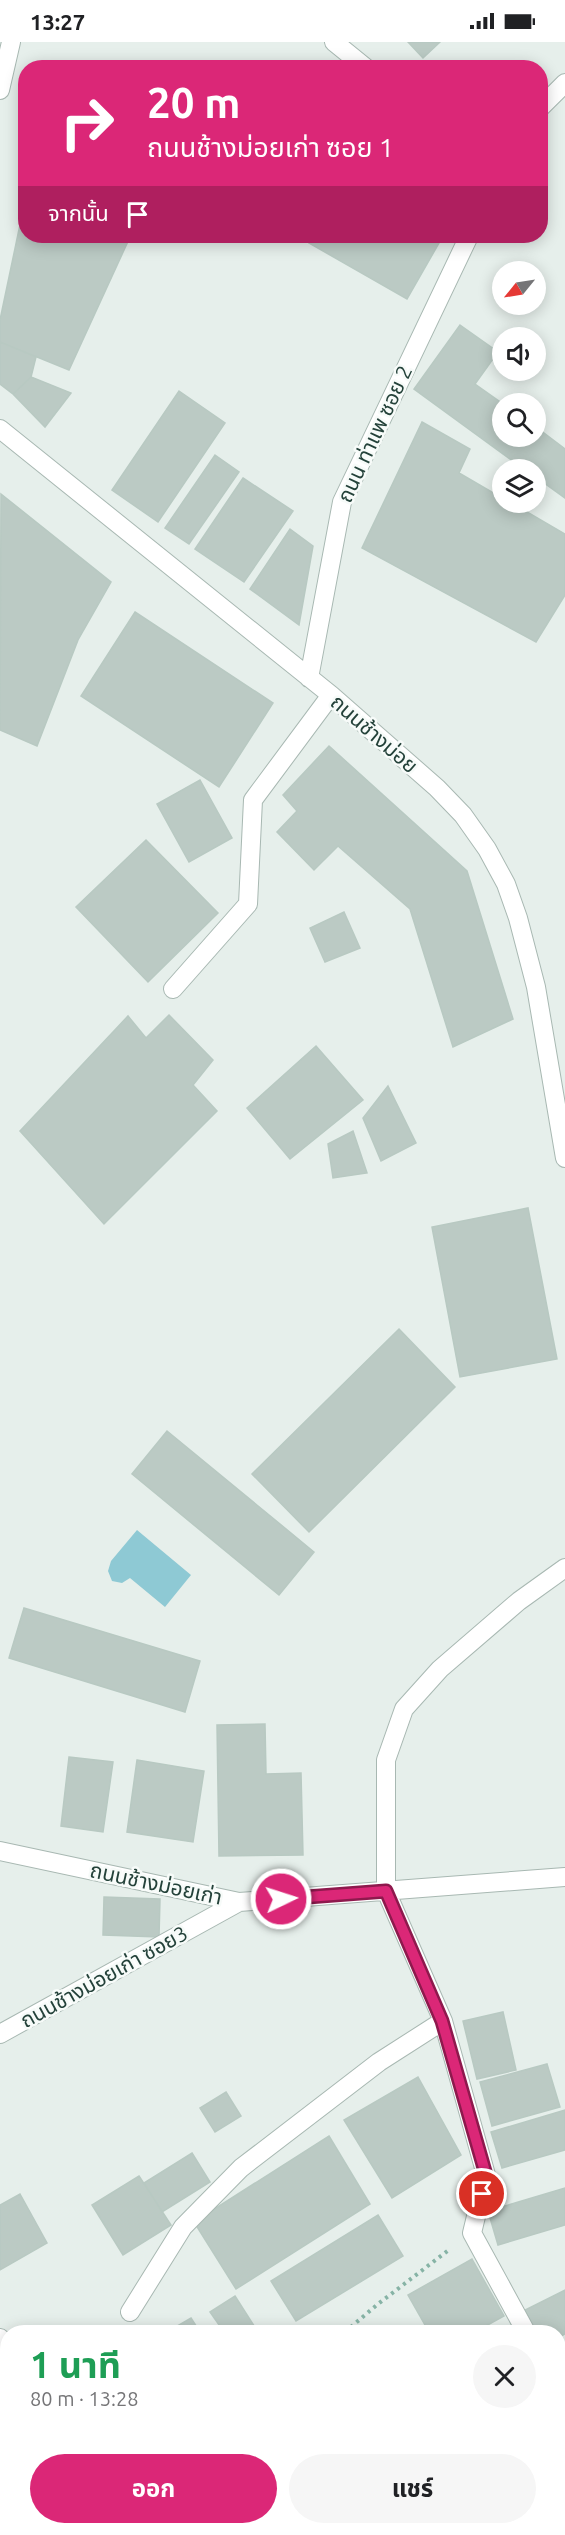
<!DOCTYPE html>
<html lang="th">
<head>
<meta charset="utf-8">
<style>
  :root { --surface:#fff; --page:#f6f6f6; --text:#202124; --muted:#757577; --accent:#db2777 }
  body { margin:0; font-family:Ubuntu,"Noto Sans Thai",sans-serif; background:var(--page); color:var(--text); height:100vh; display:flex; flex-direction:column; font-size:22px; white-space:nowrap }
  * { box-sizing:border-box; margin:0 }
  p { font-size:20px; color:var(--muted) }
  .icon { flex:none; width:33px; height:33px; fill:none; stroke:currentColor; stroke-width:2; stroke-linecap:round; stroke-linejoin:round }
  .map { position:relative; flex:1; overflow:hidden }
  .panel { position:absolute; left:0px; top:2283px; width:566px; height:210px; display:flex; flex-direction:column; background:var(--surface); border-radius:24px 24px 0 0; box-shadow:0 3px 15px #0003 }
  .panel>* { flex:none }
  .top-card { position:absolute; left:18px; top:18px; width:530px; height:183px; border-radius:24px; box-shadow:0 3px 15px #0003; background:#db2777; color:#fff; overflow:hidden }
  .needle { width:39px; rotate:240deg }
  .controls { position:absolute; left:492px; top:219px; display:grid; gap:12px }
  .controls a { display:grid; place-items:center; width:54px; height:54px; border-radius:50%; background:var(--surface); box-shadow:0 3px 15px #0003; font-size:30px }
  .pin { position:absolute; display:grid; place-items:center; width:51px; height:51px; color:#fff; margin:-26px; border:3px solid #fff; border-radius:50%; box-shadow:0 2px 6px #0007 }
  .me { position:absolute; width:66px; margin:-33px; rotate:86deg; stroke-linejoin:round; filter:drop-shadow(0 0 4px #0008) }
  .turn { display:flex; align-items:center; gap:21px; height:126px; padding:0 30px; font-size:27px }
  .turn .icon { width:78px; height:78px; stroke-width:2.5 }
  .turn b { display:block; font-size:42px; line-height:51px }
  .then { display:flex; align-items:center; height:57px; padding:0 30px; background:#0003; gap:12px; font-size:22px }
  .round { display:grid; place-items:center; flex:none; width:63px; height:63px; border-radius:32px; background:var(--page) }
  .summary { display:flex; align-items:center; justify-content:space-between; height:102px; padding:0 30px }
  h1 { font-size:36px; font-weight:700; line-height:45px; color:#1e9e55 }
  .primary-button { display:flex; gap:12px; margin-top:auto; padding:12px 30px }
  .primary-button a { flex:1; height:69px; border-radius:36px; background:var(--accent); color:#fff; font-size:24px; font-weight:700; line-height:69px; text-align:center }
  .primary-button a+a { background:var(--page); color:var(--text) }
  .status { display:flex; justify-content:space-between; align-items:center; height:42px; padding:0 30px; background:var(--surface); direction:ltr }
  .status svg { height:16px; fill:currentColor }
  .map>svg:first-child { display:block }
  .water { fill:#8ec9d4 }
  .building { fill:#bbcac4; stroke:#b8c9c2; stroke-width:1.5 }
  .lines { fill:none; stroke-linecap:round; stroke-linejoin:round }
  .minor-casing { stroke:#a8b8b2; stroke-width:20 }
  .path { stroke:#86b3a5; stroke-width:4; stroke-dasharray:3 4.5; stroke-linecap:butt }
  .minor { stroke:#fff; stroke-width:18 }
  .route-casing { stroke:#8e194d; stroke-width:15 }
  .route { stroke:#db2777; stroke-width:10 }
  .labels { text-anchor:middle; stroke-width:5; stroke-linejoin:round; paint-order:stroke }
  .street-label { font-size:21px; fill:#24423a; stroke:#f7fbf9 }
</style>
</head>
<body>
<div class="status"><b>13:27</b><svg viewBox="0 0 49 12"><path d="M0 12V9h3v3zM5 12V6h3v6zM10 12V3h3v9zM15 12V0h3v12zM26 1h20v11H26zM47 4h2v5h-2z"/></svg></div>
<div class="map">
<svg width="565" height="2493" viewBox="0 0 565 2493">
  <rect width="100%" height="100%" fill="#e6efeb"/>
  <!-- water -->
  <path class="water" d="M137 1488 191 1533 165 1565 130 1536 122 1541 112 1539 108 1529 111 1519Z"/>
  <!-- building -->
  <path class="building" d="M408 0H440L423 16Z
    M26 154V194L130 195 69 328 0 300V278Z
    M314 194H426L439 201 407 257 309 201Z
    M460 283 498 310 475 342 503 362 502 394H536V385L565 407V456L536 435V428H525L414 347Z
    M0 300 36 315 31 335 13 352 0 342Z
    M31 335 71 351 45 385 13 352Z
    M179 349 225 381 158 480 112 448Z
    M422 380 470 407 459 431 502 456V460H510L565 492V553L536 600 362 506Z
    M215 413 239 430 189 502 165 486Z
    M243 436 293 469 244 540 195 507Z
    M1 452 111 540 78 598 37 704 0 688Z
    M290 487 313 504 299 583 250 547Z
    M135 570 273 661 219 745 81 654Z
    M329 704 467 829 513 977 453 1005 410 867 338 804 314 828 277 790 297 769 283 753Z
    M200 738 232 796 189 820 157 762Z
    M146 798 218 871 148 940 76 865Z
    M344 870 360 906 325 920 310 886Z
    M169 973 213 1018 193 1043 217 1069 104 1182 20 1089 128 974 146 996Z
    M316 1004 363 1058 290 1117 247 1066Z
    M388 1044 416 1101 381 1119 363 1076Z
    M353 1089 367 1131 333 1136 328 1102Z
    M528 1166 557 1317 460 1335 432 1185Z
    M399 1287 455 1345 309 1490 252 1432Z
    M167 1389 314 1510 279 1553 132 1432Z
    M24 1566 200 1619 185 1670 9 1616Z
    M265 1682 266 1732 301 1731 303 1813 219 1814 217 1683Z
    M69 1715 113 1720 103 1790 61 1784Z
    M137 1718 204 1729 193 1800 127 1790Z
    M104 1855 160 1857 159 1895 103 1893Z
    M503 1970 516 2028 477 2037 463 1979Z
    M547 2022 560 2065 492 2084 480 2040Z
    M418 2035 461 2113 392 2156 344 2078Z
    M226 2050 241 2074 215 2090 200 2066Z
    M565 2068V2108L502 2126 491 2090Z
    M329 2094 370 2162 236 2247 194 2180Z
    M192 2111 210 2140 162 2170 144 2141Z
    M139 2134 171 2183 123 2213 92 2163Z
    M565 2146V2183L498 2203 488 2169Z
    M20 2152 47 2201 0 2228V2163Z
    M378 2173 403 2214 296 2279 271 2239Z
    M472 2217 504 2274 475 2290H429L408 2253Z
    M565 2248V2292L558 2296V2290H536L525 2268Z
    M235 2254 258 2290H224L210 2270Z
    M191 2276 200 2290H167Z"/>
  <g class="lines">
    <defs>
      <path id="minor" d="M334 0 366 26
        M0 48 11 0
        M540 66 565 41
        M0 387 331 653 437 746 463 773 487 807 506 842 518 876 536 945 565 1116
        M309 636 342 460 469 194
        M173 947 248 862 253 758 331 653
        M0 1809 239 1860 565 1835
        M0 1992 239 1860
        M130 2270 183 2185 241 2126 379 2020 443 1979
        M526 2290 472 2191 486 2133 443 1979 386 1849V1718L404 1667 440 1627 519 1559 565 1526
        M0 2296 8 2305
        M558 2350 565 2363
        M0 2356 8 2353
        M129 2486 131 2493
        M362 2486 366 2493
        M420 2486 424 2493"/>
    </defs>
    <!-- minor casing -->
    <use href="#minor" class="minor-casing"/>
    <!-- path -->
    <path class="path" d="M345 2290 378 2262 450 2207"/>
    <!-- minor -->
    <use href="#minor" class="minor"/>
  </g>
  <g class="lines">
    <defs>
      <path id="route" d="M281 1857 386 1849 442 1979 486 2133 482 2152"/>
    </defs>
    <!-- route casing -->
    <use href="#route" class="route-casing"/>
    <!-- route -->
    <use href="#route" class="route"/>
  </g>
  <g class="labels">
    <!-- street labels -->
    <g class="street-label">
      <text transform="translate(375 392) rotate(-65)" y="7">ถนน ท่าแพ ซอย 2</text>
      <text transform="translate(374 692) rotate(41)" y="7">ถนนช้างม่อย</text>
      <text transform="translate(156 1842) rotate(12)" y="7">ถนนช้างม่อยเก่า</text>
      <text transform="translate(104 1935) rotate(-29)" y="7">ถนนช้างม่อยเก่า ซอย3</text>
    </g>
  </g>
</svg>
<div class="controls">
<a><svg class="needle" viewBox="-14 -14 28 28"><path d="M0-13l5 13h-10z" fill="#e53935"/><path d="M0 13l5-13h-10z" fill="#757577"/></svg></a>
<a><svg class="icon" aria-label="sound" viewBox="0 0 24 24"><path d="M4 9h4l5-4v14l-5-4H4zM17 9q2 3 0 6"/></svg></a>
<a><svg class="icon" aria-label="search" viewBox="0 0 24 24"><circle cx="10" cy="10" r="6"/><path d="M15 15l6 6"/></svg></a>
<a><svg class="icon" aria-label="layers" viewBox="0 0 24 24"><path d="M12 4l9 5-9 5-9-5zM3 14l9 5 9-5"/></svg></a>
</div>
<div class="pin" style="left:482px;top:2152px;background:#d93025"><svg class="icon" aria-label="arrive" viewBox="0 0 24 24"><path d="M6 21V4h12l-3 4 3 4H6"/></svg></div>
<svg class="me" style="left:281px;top:1857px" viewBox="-20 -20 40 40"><circle r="17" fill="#db2777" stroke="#fff" stroke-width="3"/><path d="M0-11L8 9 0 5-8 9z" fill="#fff"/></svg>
<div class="top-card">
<div class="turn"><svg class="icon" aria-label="right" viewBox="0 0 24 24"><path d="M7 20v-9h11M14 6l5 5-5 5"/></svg><div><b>20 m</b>ถนนช้างม่อยเก่า ซอย 1</div></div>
<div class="then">จากนั้น<svg class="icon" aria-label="arrive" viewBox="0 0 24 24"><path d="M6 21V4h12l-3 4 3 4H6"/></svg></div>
</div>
<section class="panel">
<div class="summary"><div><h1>1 นาที</h1><p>80 m · 13:28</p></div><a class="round"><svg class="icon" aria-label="close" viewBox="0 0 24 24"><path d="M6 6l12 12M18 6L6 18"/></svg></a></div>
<div class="primary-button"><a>ออก</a><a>แชร์</a></div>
</section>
</div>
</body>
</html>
